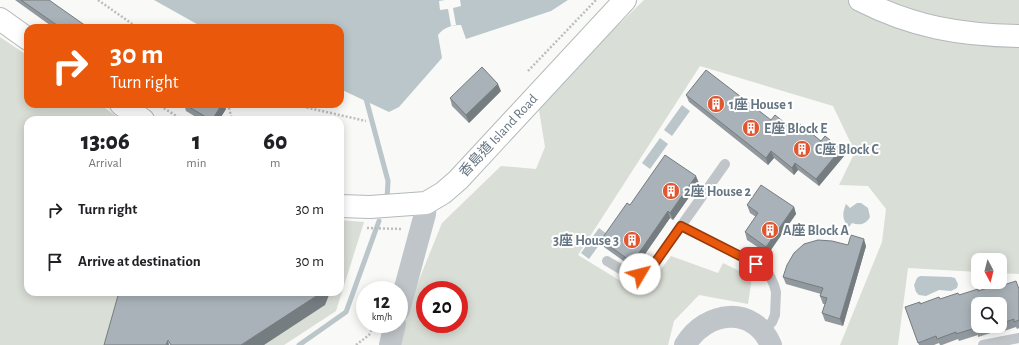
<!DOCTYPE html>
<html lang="en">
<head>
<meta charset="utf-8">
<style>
  :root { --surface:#fff; --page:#f2f2f2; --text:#202124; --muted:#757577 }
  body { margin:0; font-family:"Alegreya Sans","Noto Sans TC",sans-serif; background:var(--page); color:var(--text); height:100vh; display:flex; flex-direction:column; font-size:15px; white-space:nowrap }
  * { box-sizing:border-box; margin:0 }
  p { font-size:13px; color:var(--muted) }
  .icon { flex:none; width:22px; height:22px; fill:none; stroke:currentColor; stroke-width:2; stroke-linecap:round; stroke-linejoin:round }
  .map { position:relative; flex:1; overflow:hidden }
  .sheet { position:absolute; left:24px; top:116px; width:320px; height:180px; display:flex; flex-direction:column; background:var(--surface); border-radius:12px; box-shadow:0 2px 10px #0003 }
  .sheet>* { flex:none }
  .top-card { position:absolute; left:24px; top:24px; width:320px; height:84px; border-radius:12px; box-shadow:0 2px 10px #0003; background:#ea580c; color:#fff; overflow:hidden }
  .needle { width:26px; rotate:173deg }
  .controls { position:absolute; left:971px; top:253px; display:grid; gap:8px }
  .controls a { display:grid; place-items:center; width:36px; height:36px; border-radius:8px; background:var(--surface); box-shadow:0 2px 10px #0003; font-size:20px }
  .speed { position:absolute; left:356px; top:281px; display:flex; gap:8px; font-size:20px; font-weight:700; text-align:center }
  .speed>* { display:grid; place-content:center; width:52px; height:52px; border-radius:50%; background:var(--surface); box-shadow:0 2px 10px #0003; line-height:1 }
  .speed small { font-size:10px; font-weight:400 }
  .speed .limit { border:6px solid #d22; background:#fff; color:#111 }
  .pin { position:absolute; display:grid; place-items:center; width:34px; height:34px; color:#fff; margin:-17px; border-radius:8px; box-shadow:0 2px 6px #0006 }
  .me { position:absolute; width:44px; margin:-22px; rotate:53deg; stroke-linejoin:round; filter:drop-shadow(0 0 3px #0008) }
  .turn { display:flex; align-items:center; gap:14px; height:84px; padding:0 20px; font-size:18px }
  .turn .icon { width:52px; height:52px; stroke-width:2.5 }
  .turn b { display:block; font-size:28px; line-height:34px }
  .eta { display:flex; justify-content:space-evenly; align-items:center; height:68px; text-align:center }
  .eta b { font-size:24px; font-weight:800; line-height:28px }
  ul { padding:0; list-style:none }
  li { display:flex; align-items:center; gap:12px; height:52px; padding:0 20px }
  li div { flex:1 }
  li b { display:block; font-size:15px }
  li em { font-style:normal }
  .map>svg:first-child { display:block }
  .green { fill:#d9ded6; fill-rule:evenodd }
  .water { fill:#bac6ca }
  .pier { fill:#f9f9f7 }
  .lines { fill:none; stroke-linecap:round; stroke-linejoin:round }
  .stream { stroke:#bac6ca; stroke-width:5 }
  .secondary-casing { stroke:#b3b9bd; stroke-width:24 }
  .path { stroke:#bbbec1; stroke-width:2.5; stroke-dasharray:2 2; stroke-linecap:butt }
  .service { stroke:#c0c5c9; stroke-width:10 }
  .tertiary { stroke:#c0c5c9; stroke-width:22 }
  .secondary { stroke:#fff; stroke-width:22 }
  .wall { fill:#91999e; fill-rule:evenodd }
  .shaded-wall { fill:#767d81 }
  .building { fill:#a9b2b8; stroke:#767d81 }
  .route-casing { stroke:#983908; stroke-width:10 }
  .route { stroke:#ea580c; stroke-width:7 }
  .labels { text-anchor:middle; stroke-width:4; stroke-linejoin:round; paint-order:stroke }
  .poi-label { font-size:14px; font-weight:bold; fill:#657581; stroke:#fff; text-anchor:start }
  .street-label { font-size:14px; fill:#657581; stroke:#fff }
</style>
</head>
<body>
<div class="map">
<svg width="1019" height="345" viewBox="0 0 1019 345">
  <rect width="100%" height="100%" fill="#f9f9f7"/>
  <!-- green -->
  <path class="green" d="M644 0H1019V274L1000 273V260H978V272L908 268 898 345H840L882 242 886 209 868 186 839 185 855 152 833 106 700 66 578 255 642 294 671 256 718 273 723 263 752 277 748 304 699 295 674 321 668 345H383L410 302 442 223 501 166 536 169 545 147 539 110 567 75ZM425 290H459V324H425Z
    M0 37 28 56V104H99L122 120H28V292H340V220L364 222 336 311 284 345H0Z"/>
  <!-- water -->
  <path class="water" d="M154 0H568L551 11 466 39 461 25C453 25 444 27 438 35L442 58 399 107 389 112 340 89V28H204Z
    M682 105 690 111 672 136 664 130Z
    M660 138 668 144 650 169 642 163Z
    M857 203H861L868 208 870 217C866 224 860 226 852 223L849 227C842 220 842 214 846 204L850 208Z
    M599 228 607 234 589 259 581 253Z
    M920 276 951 277 955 278 958 284 957 288 951 291 939 290 926 296 919 295 916 292 914 285 917 278Z"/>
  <!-- pier -->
  <path class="pier" d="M445 0H460L461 6 453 8 456 25 451 26 448 9 440 10 439 1Z"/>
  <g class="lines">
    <!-- stream -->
    <path class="stream" d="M365 95 388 181 387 199
      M299 345 346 312 379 221"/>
    <defs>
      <path id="secondary" d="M860 0C913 27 960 35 1019 36
        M0 19 28 39
        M121 104 143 120
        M340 206 370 207 426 203 443 193 458 180 625 0"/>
    </defs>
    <!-- secondary casing -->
    <use href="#secondary" class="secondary-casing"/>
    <!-- path -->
    <path class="path" d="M98 0 138 28
      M528 71 596 0
      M157 104 183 120
      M228 104 232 120
      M291 104 366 121
      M367 228 402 229
      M356 345 369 335 374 325"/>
    <!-- service -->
    <path class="service" d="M681 226 756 264 768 272 774 285 776 292 775 315 772 322 763 331
      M607 261C624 271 634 281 652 267L725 164
      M983 345 1019 338"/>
    <!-- tertiary -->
    <path class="tertiary" d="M399 310 425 214 426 203
      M390 345 395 324
      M685 345C706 310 754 305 771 345"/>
    <!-- secondary -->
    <use href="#secondary" class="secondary"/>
  </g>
  <!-- wall -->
  <path class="wall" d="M15 0H49L86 28H54Z
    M501 91 469 123 452 106 450 98Z
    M686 95 771 120 795 131 841 149 844 156 819 186 798 170 794 175 774 158 768 165 689 102Z
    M184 104 226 109 219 120H201L186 111Z
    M699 183 673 220 670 218 636 267H632L604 247 601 240 630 205Z
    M747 205 794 207 796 214 768 254 747 240 745 232 756 217 750 213Z
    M848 245 866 246 843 326 825 321 822 313 825 304H823L820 296 821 294 786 284 783 277Z
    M1019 289V328L1017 329 1016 327 998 333 997 331 978 337V335L959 341 958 339 942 345H940L939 343 934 345H919L905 307 920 304 978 291ZM1000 304V326H978Z"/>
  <!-- shaded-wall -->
  <path class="shaded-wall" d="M498 84 501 91 469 123 466 115Z
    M222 104H224L226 109 219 120H212Z
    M841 149 844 156 819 186 816 179Z
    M771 151 774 158 768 165 766 158Z
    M795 163 798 170 794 175 792 168Z
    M696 176 699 183 673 220 670 213Z
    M794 207 796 214 768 254 766 247Z
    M668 211 670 218 636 267 634 260Z
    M864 239 866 246 843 326 840 319Z
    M321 292H327L329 295 325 305 264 345H241Z
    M168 340 169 345H166Z"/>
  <!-- building -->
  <path class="building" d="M21 0H49L86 26 84 28H61Z
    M482 67 498 84 466 115 450 98Z
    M706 70 771 120 775 115 795 131 800 124 821 141 825 136 841 149 816 179 795 163 792 168 771 151 766 158 686 95Z
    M184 104H222L212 120H211Z
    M665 155 696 176 670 213 668 211 634 260H629L601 240 627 203 630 205Z
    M761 185 794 207 766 247 745 232 758 213 747 205Z
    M851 235 864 239 840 319 822 313 827 298 820 296 823 288 783 277 787 265 794 253 804 244 818 240 832 241 848 245Z
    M1016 281 1019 289V320L1014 322V319L1000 324V304H978V326H987L976 330 975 328 956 334V332L937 339 936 336 918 343 905 307 920 302V304L939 297 940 299 958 293 959 295 978 289V291L997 285V287Z
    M119 292H188L196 294 200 292H321V293L241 345H171L168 340 166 345H104Z"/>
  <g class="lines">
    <defs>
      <path id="route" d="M640 274 646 272 652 267 681 226 756 264"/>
    </defs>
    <!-- route casing -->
    <use href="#route" class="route-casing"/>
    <!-- route -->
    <use href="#route" class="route"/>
  </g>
  <!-- icons -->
  <defs>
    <symbol id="building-disc" viewBox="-11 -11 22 22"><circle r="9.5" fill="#e05630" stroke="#fff"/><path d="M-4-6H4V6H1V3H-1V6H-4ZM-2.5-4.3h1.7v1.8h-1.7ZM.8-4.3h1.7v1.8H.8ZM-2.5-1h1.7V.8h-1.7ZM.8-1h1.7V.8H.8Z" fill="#fff"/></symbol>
  </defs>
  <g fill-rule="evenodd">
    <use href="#building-disc" x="706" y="94" width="20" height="20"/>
    <use href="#building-disc" x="741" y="118" width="20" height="20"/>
    <use href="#building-disc" x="792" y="139" width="20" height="20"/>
    <use href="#building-disc" x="661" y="181" width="20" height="20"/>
    <use href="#building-disc" x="760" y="220" width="20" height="20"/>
    <use href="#building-disc" x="622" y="230" width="20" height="20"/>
  </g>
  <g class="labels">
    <!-- poi labels -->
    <g class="poi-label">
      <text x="729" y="109">1座 House 1</text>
      <text x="764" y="133">E座 Block E</text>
      <text x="815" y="154">C座 Block C</text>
      <text x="684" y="196">2座 House 2</text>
      <text x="783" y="235">A座 Block A</text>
      <text x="619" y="245" text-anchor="end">3座 House 3</text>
    </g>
    <!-- street labels -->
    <g class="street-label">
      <text transform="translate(498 135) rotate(-47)" y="5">香島道 Island Road</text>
    </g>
  </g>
</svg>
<div class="controls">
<a><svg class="needle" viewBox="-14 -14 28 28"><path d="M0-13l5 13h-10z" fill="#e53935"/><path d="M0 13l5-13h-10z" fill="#757577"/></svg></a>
<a><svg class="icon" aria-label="search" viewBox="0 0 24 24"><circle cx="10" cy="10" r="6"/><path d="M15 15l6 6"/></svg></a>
</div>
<div class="speed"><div>12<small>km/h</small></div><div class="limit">20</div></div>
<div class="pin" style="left:756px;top:264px;background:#d93025"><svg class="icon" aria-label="arrive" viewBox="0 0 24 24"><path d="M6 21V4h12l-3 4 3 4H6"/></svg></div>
<svg class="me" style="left:640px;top:274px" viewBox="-20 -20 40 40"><circle r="19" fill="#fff"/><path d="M0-13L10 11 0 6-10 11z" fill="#ea580c"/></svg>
<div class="top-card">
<div class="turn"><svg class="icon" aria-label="right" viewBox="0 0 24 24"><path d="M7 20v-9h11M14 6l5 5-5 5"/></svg><div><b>30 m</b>Turn right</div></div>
</div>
<section class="sheet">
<div class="eta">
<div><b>13:06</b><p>Arrival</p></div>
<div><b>1</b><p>min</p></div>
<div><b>60</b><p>m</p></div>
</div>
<ul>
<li><svg class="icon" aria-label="right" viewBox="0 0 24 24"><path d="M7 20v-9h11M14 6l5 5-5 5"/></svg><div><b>Turn right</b></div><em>30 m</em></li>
<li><svg class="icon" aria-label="arrive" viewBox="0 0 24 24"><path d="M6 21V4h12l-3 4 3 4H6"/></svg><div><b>Arrive at destination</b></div><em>30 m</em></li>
</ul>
</section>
</div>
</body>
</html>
